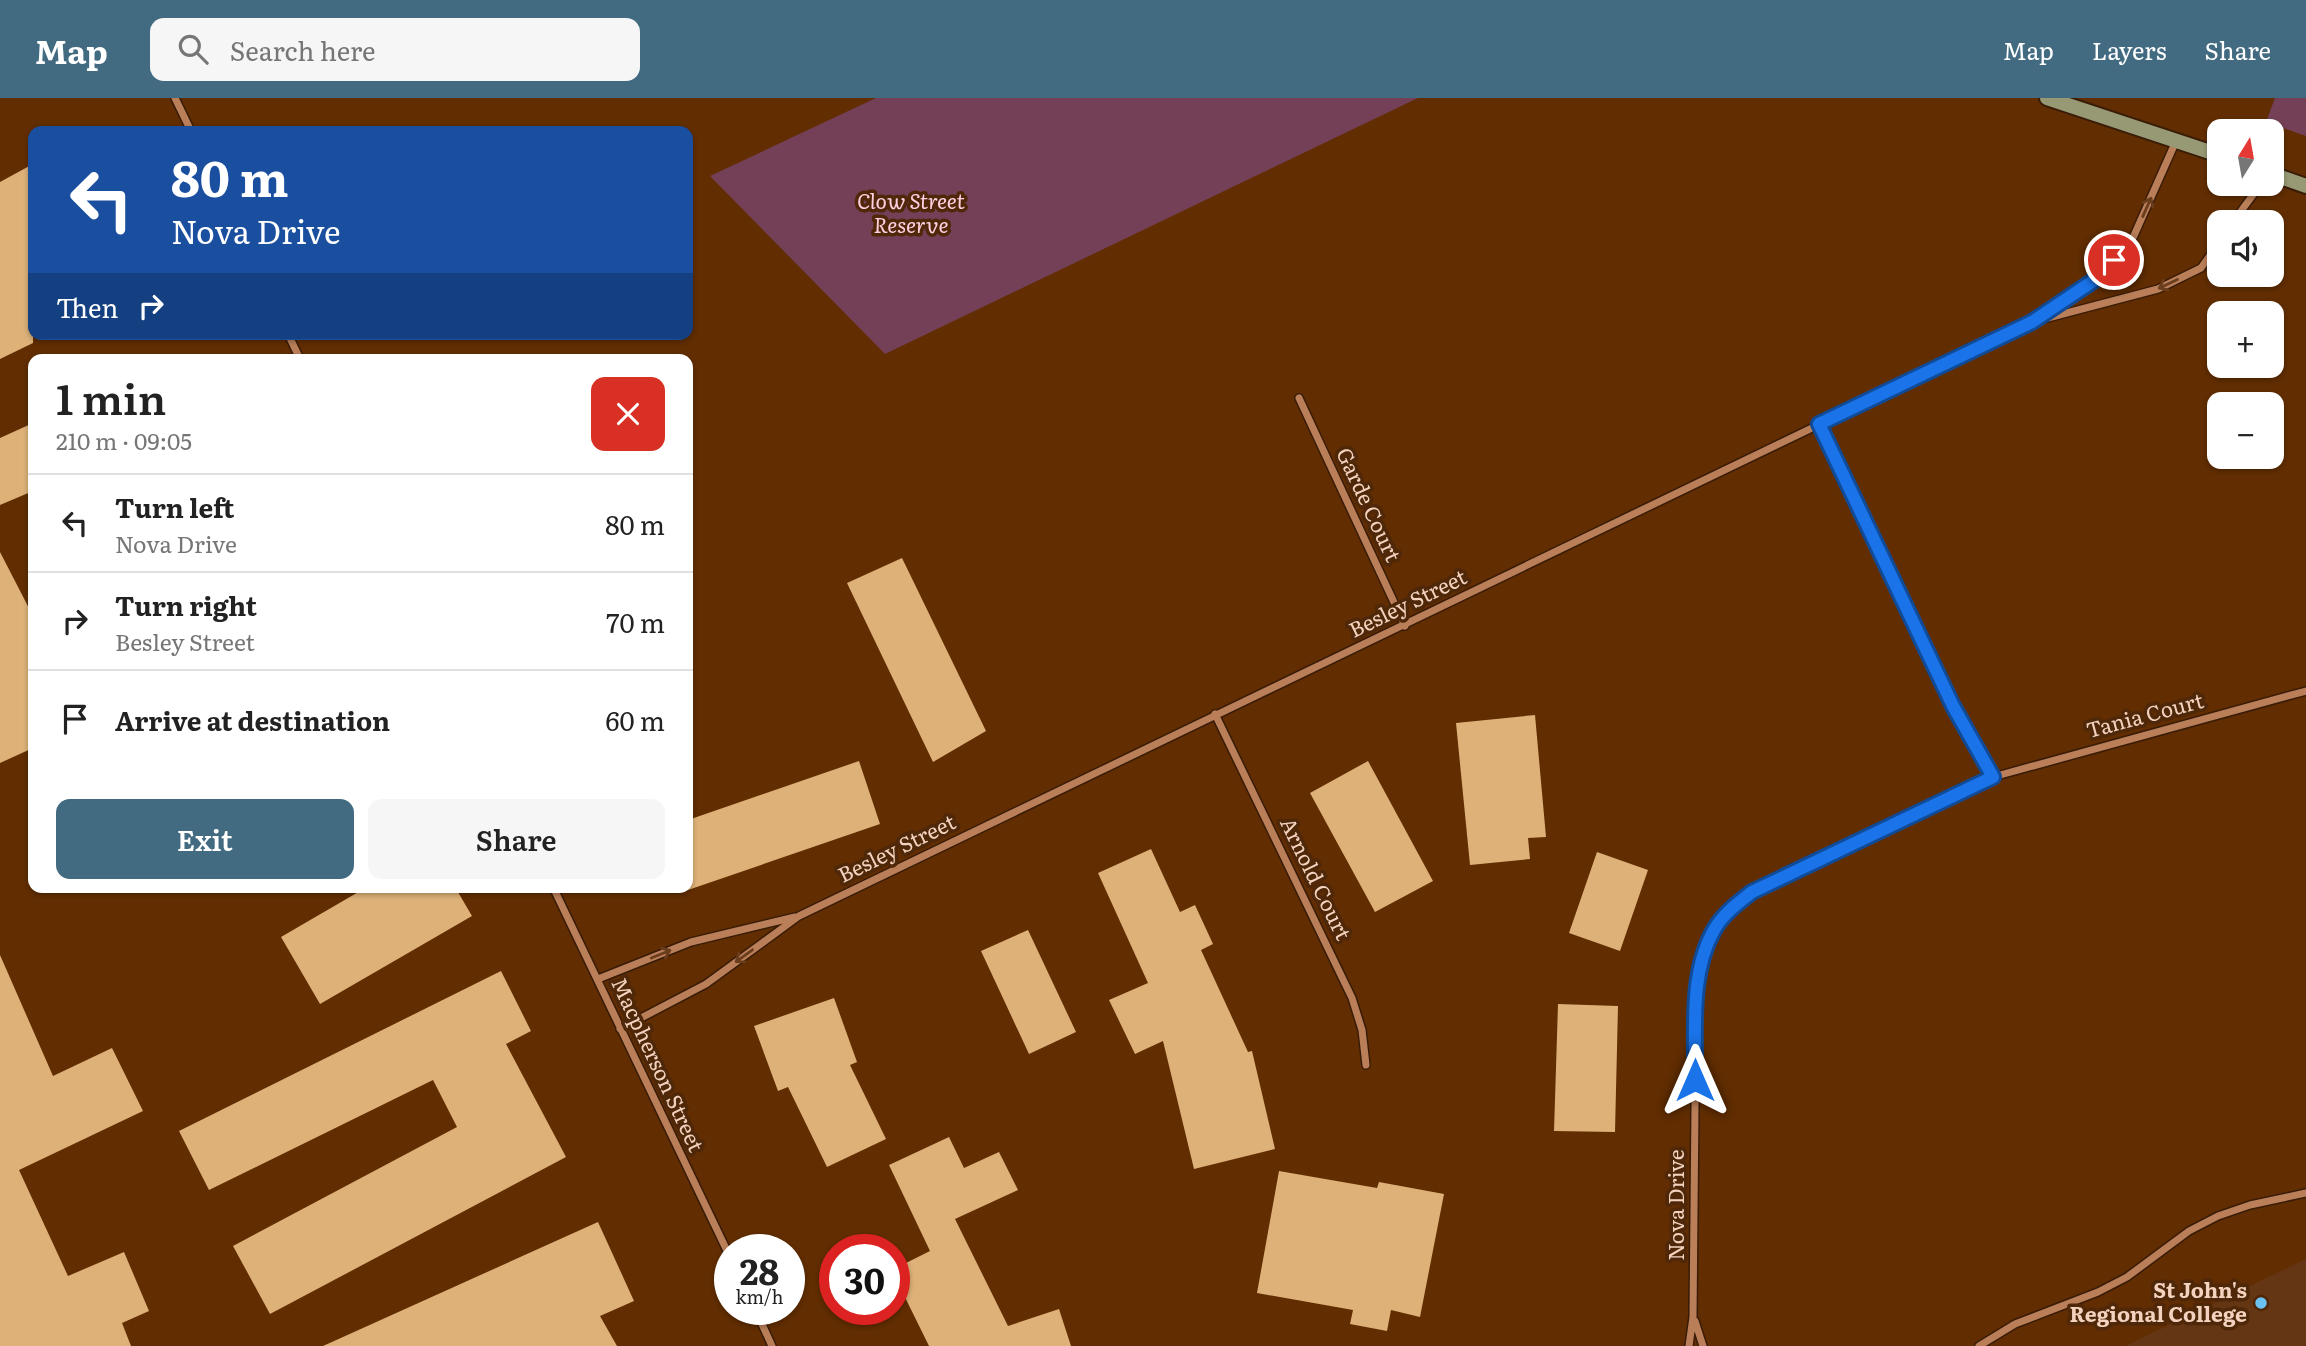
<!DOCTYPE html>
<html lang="en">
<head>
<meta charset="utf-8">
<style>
  :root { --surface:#fff; --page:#f6f6f6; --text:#222; --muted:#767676; --line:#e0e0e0; --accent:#426a80 }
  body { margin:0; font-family:Literata,serif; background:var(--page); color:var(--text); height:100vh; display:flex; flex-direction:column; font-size:26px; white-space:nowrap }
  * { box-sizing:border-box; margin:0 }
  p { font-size:23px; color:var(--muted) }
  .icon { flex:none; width:38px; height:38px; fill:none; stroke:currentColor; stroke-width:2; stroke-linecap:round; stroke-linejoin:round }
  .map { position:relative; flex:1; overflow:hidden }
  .drawer { position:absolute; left:28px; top:256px; width:665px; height:539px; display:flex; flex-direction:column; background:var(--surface); border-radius:14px; box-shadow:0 2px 5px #0004 }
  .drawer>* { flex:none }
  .top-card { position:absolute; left:28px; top:28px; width:665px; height:214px; border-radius:14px; box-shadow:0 2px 5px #0004; background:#1a4fa0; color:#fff; overflow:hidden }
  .needle { width:46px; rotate:11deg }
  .tools { position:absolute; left:2207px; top:21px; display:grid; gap:14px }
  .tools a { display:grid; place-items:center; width:77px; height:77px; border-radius:14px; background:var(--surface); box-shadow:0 2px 5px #0004; font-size:35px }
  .speed { position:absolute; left:714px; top:1136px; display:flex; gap:14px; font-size:35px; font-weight:700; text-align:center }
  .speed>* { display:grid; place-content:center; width:91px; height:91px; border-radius:50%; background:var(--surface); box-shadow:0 2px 5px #0004; line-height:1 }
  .speed small { font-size:18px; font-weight:400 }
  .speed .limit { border:10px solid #d22; background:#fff; color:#111 }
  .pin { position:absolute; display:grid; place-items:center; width:60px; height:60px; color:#fff; margin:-30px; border:4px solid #fff; border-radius:50%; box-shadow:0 2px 7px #0007 }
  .me { position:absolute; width:77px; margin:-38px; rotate:0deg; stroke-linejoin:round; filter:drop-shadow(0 0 5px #0008) }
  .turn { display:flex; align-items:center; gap:24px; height:147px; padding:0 28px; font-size:32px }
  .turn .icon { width:91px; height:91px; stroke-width:2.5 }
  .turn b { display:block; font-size:49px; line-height:60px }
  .then { display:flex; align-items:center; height:66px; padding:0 28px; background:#0003; gap:14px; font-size:26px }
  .round { display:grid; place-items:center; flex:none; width:74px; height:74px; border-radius:14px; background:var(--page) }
  .head { display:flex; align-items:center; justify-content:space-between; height:119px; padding:0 28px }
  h1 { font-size:42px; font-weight:600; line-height:52px }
  .button { display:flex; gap:14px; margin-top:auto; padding:14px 28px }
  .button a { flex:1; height:80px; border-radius:14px; background:var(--accent); color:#fff; font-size:28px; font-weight:600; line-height:80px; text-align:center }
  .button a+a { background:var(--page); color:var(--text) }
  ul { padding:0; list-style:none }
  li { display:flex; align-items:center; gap:21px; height:98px; padding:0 28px; border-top:2px solid var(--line) }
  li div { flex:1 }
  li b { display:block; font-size:26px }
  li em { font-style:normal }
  header { display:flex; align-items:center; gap:42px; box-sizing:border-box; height:98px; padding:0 35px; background:var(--accent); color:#fff }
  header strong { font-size:33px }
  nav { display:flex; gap:38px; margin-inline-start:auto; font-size:24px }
  .search { width:490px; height:63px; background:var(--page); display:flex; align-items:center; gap:18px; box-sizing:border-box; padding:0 24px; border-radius:14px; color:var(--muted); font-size:26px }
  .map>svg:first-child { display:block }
  .built { fill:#643614 }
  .green { fill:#744057 }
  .building { fill:#ddb178 }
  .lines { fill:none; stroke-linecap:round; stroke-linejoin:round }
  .street-casing { stroke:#391c08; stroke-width:10 }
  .secondary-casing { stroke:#391c08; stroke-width:18 }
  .street { stroke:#ba7f59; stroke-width:7 }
  .secondary { stroke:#979974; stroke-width:14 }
  .oneway { stroke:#6a3d1d }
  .route-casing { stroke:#114b97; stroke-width:18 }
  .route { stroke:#1a73e8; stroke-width:12 }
  .poi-dot { fill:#6ac3f2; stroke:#4f2709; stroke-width:2.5 }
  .labels { text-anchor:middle; stroke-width:7; stroke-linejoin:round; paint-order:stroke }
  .park-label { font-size:21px; font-style:italic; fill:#ffd0e2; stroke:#4f2709 }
  .street-label { font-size:21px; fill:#f3d3bf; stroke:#4f2709 }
  .poi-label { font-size:21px; font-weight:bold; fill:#f3d3bf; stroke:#4f2709; text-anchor:end }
</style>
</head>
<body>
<header>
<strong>Map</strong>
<div class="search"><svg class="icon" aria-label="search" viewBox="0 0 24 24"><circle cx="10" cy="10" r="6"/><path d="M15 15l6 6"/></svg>Search here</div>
<nav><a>Map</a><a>Layers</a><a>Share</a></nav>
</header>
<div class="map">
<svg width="2306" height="1248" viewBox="0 0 2306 1248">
  <rect width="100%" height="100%" fill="#612d01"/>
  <!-- built -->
  <path class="built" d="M2306 1161V1248H2125Z"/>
  <!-- green -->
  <path class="green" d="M876 0H1418L885 256 710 78Z
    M2275 0H2306V38L2266 24Z"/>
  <!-- building -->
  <path class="building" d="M33 66V245L0 261V84Z
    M33 325V393L0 407V340Z
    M0 454 33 518V650L0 665Z
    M902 460 986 633 933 664 847 485Z
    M1535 617 1546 739 1528 740 1530 761 1470 767 1456 625Z
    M859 663 880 726 688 792V722Z
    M1368 663 1433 783 1375 814 1310 695Z
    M1151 751 1180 814 1195 807 1213 846 1201 852 1248 954 1252 953 1275 1051 1194 1071 1163 943 1135 956 1109 902 1148 885 1098 775Z
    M1597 754 1648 772 1620 853 1569 835Z
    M367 789H455L472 818 320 906 281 839Z
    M1028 832 1076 934 1029 956 981 853Z
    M0 857 53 978 112 950 143 1013 19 1072 68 1178 124 1154 149 1213 122 1225 131 1248H0Z
    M501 873 531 933 506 946 566 1059 270 1216 233 1148 457 1029 433 982 209 1092 179 1033Z
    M834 900 857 964 850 967 886 1041 827 1069 788 989 778 993 754 928Z
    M1558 906 1618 908 1615 1034 1554 1033Z
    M949 1039 964 1070 999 1054 1018 1092 955 1121 1008 1228 1059 1211 1071 1248H929L894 1177V1171L930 1153 889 1067Z
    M1279 1073 1377 1090 1379 1084 1444 1096 1420 1219 1391 1212 1387 1233 1350 1226 1353 1212 1257 1195Z
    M598 1124 634 1203 600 1218 617 1248H323Z"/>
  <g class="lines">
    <defs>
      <path id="street" d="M175 0 191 33
        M2233 124 2261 86
        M2040 222 2158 191 2201 170 2219 145
        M288 236 300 261
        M1299 300 1405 528
        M1215 616 1352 900 1362 932 1366 967
        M1993 679 2306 593
        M553 789 730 1159
        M598 881 691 844 795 819
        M620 931 706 886 799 818 2032 224 2096 181 2132 142 2176 43
        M755 1211 772 1248
        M1695 1223 1703 1248
        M1689 1248 1693 1219 1696 903C1700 853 1713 825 1752 794L1993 679 1953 608 1819 326
        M1979 1248 2015 1226 2098 1194 2127 1179 2189 1133 2218 1118 2250 1107 2306 1095"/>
      <path id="secondary" d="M2047 0 2219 57
        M2272 76 2306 88"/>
    </defs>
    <!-- street casing -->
    <use href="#street" class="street-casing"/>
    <!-- secondary casing -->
    <use href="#secondary" class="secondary-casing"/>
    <!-- street -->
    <use href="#street" class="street"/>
    <!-- secondary -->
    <use href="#secondary" class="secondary"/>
  </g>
  <!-- one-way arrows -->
  <defs><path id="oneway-shaft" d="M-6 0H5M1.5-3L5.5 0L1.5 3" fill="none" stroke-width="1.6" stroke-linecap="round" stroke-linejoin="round" transform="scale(1.75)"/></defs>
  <g class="oneway">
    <use href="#oneway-shaft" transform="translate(2147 109) rotate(-66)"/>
    <use href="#oneway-shaft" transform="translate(2168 186) rotate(154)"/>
    <use href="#oneway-shaft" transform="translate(661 856) rotate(-22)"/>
    <use href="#oneway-shaft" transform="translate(744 858) rotate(144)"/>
  </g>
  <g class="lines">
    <defs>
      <path id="route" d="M1695 982C1696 933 1689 876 1714 832 1723 816 1738 805 1752 794L1993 679 1953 608 1819 326 2032 224 2096 181 2114 162"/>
    </defs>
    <!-- route casing -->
    <use href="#route" class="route-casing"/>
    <!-- route -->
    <use href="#route" class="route"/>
  </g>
  <!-- markers -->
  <circle class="poi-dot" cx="2261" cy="1205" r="7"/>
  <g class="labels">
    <!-- park labels -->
    <g class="park-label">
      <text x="911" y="111">Clow Street<tspan x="911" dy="24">Reserve</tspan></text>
    </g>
    <!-- street labels -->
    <g class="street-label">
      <text transform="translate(1368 407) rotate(65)" y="7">Garde Court</text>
      <text transform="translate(1408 506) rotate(-26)" y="7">Besley Street</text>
      <text transform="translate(2145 618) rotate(-15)" y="7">Tania Court</text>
      <text transform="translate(897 751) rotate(-26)" y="7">Besley Street</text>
      <text transform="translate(1315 781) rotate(64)" y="7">Arnold Court</text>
      <text transform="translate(657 967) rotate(65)" y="7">Macpherson Street</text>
      <text transform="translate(1677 1107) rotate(-90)" y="7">Nova Drive</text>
    </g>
    <!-- poi labels -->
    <g class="poi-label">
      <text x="2247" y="1200">St John's<tspan x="2247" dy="24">Regional College</tspan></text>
    </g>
  </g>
</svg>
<div class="tools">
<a><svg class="needle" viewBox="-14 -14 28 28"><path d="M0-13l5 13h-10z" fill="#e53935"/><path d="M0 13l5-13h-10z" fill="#767676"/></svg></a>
<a><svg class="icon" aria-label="sound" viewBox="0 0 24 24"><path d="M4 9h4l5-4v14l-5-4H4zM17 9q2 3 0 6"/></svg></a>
<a>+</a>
<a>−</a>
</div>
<div class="speed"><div>28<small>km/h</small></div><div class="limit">30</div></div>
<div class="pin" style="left:2114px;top:162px;background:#d93025"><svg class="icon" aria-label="arrive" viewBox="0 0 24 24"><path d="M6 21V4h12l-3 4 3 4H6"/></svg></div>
<svg class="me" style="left:1695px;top:982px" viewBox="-20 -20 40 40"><path d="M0-17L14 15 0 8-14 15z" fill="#1a73e8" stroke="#fff" stroke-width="4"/></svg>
<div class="top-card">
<div class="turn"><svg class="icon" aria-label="left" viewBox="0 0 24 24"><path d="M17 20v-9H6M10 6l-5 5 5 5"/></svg><div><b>80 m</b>Nova Drive</div></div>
<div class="then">Then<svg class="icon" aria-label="right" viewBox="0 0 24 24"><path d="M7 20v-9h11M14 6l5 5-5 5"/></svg></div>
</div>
<section class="drawer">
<div class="head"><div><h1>1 min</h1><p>210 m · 09:05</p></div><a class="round" style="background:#d93025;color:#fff"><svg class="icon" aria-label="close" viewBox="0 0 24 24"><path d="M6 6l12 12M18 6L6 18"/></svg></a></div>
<ul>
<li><svg class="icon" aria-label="left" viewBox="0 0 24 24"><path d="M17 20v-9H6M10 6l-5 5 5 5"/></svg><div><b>Turn left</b><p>Nova Drive</p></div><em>80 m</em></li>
<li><svg class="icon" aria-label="right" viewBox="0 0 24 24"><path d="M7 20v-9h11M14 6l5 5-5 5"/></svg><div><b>Turn right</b><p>Besley Street</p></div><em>70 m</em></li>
<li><svg class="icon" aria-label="arrive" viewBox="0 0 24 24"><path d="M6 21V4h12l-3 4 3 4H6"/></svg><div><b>Arrive at destination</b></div><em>60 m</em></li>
</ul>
<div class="button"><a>Exit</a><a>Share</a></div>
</section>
</div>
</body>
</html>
